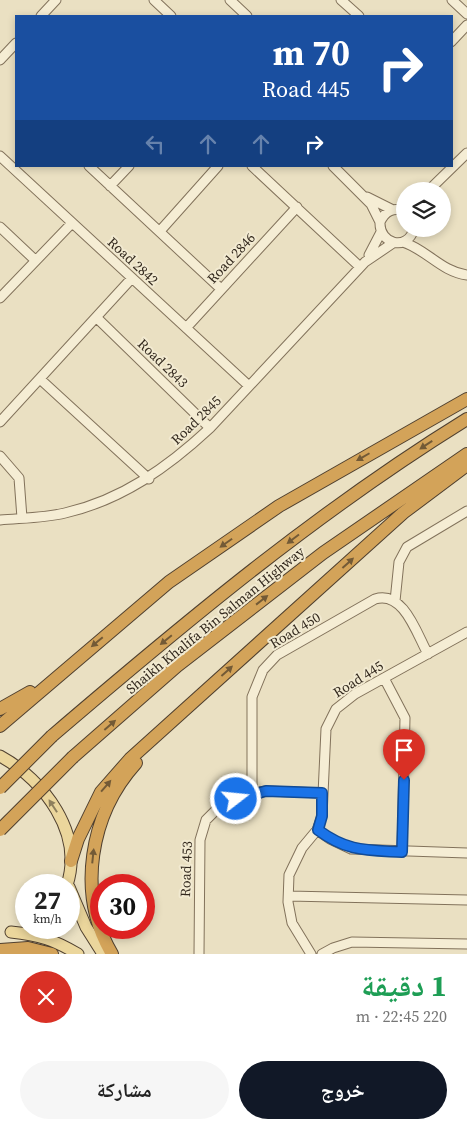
<!DOCTYPE html>
<html lang="ar">
<head>
<meta charset="utf-8">
<style>
  :root { --surface:#fff; --page:#f6f6f6; --text:#222; --muted:#767676; --accent:#111827 }
  body { margin:0; font-family:"Source Serif 4","Noto Naskh Arabic",serif; background:var(--page); color:var(--text); direction:rtl; height:100vh; display:flex; flex-direction:column; font-size:19px; white-space:nowrap }
  * { box-sizing:border-box; margin:0 }
  p { font-size:16px; color:var(--muted) }
  .icon { flex:none; width:28px; height:28px; fill:none; stroke:currentColor; stroke-width:2; stroke-linecap:round; stroke-linejoin:round }
  .map { position:relative; height:954px; overflow:hidden; direction:ltr }
  .drawer { display:flex; flex-direction:column; background:var(--surface); flex:1 }
  .drawer>* { flex:none }
  .top-card { position:absolute; left:15px; top:15px; width:438px; height:152px; border-radius:0px; box-shadow:0 2px 8px #0003; direction:rtl; background:#1a4fa0; color:#fff; overflow:hidden }
  .controls { position:absolute; left:396px; top:182px; display:grid; gap:10px }
  .controls a { display:grid; place-items:center; width:55px; height:55px; border-radius:50%; background:var(--surface); box-shadow:0 2px 8px #0003; font-size:25px }
  .speed { position:absolute; left:15px; top:874px; display:flex; gap:10px; font-size:25px; font-weight:700; text-align:center }
  .speed>* { display:grid; place-content:center; width:65px; height:65px; border-radius:50%; background:var(--surface); box-shadow:0 2px 8px #0003; line-height:1 }
  .speed small { font-size:12px; font-weight:400 }
  .speed .limit { border:8px solid #d22; background:#fff; color:#111 }
  .pin { position:absolute; display:grid; place-items:center; width:42px; height:42px; color:#fff; margin:-51px -21px; border-radius:50% 50% 50% 0; rotate:-45deg; box-shadow:0 0 5px #0007 }
  .pin .icon { rotate:45deg }
  .me { position:absolute; width:55px; margin:-28px; rotate:74deg; stroke-linejoin:round; filter:drop-shadow(0 0 4px #0008) }
  .turn { display:flex; align-items:center; gap:18px; height:105px; padding:0 20px; font-size:22px }
  .turn .icon { width:65px; height:65px; stroke-width:2.5 }
  .turn b { display:block; font-size:35px; line-height:42px }
  .lanes { display:flex; align-items:center; height:48px; padding:0 20px; background:#0003; justify-content:center; gap:25px; direction:ltr }
  .lanes .off { opacity:.35 }
  .round { display:grid; place-items:center; flex:none; width:52px; height:52px; border-radius:26px; background:var(--page) }
  .overview { display:flex; align-items:center; justify-content:space-between; height:85px; padding:0 20px }
  h1 { font-size:30px; font-weight:700; line-height:38px; color:#1e9e55 }
  .action { display:flex; gap:10px; margin-top:auto; padding:10px 20px }
  .action a { flex:1; height:58px; border-radius:30px; background:var(--accent); color:#fff; font-size:20px; font-weight:700; line-height:58px; text-align:center }
  .action a+a { background:var(--page); color:var(--text) }
  .map>svg:first-child { display:block }
  .lines { fill:none; stroke-linecap:round; stroke-linejoin:round }
  .minor-casing { stroke:#82725b; stroke-width:11 }
  .major-casing { stroke:#50402f; stroke-width:13 }
  .highway-casing { stroke:#50402f; stroke-width:14 }
  .minor { stroke:#f5edd4; stroke-width:9 }
  .major { stroke:#ebd69c; stroke-width:11 }
  .highway { stroke:#d3a359; stroke-width:12 }
  .highway-bridge-casing { stroke:#50402f; stroke-width:14; stroke-linecap:butt }
  .highway-bridge { stroke:#d3a359; stroke-width:12 }
  .oneway { fill:#735a36 }
  .oneway2 { fill:#8f805d }
  .route-casing { stroke:#114b97; stroke-width:12 }
  .route { stroke:#1a73e8; stroke-width:9 }
  .labels { text-anchor:middle; stroke-width:4; stroke-linejoin:round; paint-order:stroke }
  .street-label { font-size:14px; fill:#33291e; stroke:#f2ead1 }
</style>
</head>
<body>
<div class="map">
<svg width="467" height="954" viewBox="0 0 467 954">
  <rect width="100%" height="100%" fill="#eae0c2"/>
  <g class="lines">
    <defs>
      <path id="minor" d="M154 0 171 16
        M230 0 247 16
        M341 0 359 16
        M452 0 467 14
        M41 16 56 0
        M451 42 467 25
        M0 60 16 43
        M0 156 249 386
        M89 166 221 289
        M252 166 360 267
        M333 166 371 204 380 222
        M110 186 129 166
        M428 191 467 153
        M367 197 391 209
        M405 211C393 207 385 211 380 222 379 244 407 252 414 229
        M0 227 35 260
        M160 231 218 166
        M403 242C427 250 442 272 467 275
        M369 255 381 232
        M0 298 72 223
        M97 318 210 428
        M186 328 297 207
        M40 379 149 479
        M0 422 132 278
        M0 456 19 478 22 518
        M0 520C22 518 44 518 65 513 122 500 168 467 210 428L365 262 393 243
        M395 601 399 562 407 547 467 511
        M384 678 405 718 402 852
        M252 793V697L263 670 277 655 375 599C404 590 417 635 428 654
        M317 830 330 839 351 849 467 853
        M289 896 467 900
        M199 954 200 840 206 820 216 810 252 793 266 791 322 793
        M311 954 292 923 288 902 289 875 302 848 317 830 322 816 326 729 336 709 355 694 467 632
        M322 954 333 948 352 942 467 944"/>
      <path id="major" d="M0 756C44 780 84 833 67 885
        M69 887 86 927 103 954
        M11 932C40 935 54 940 78 954"/>
      <path id="highway" d="M0 709 30 692
        M0 726 169 582 279 506 467 399
        M52 736C184 623 318 511 467 419
        M73 757 177 666 323 553 467 454
        M71 861 78 839 101 792 130 759 403 513 467 465
        M0 950 28 948 52 954
        M112 954C76 893 90 814 136 763"/>
    </defs>
    <!-- minor casing -->
    <use href="#minor" class="minor-casing"/>
    <!-- major casing -->
    <use href="#major" class="major-casing"/>
    <!-- highway casing -->
    <use href="#highway" class="highway-casing"/>
    <!-- minor -->
    <use href="#minor" class="minor"/>
    <!-- major -->
    <use href="#major" class="major"/>
    <!-- highway -->
    <use href="#highway" class="highway"/>
    <defs>
      <path id="highway-bridge" d="M0 788 52 736
        M0 830 73 757"/>
    </defs>
    <!-- highway-bridge casing -->
    <use href="#highway-bridge" class="highway-bridge-casing"/>
    <!-- highway-bridge -->
    <use href="#highway-bridge" class="highway-bridge"/>
  </g>
  <!-- one-way arrows -->
  <defs><path id="oneway-solid" d="M-6-.8H1V-3.2L6.5 0L1 3.2V.8H-6Z" transform="scale(1.25)"/></defs>
  <g class="oneway">
    <use href="#oneway-solid" transform="translate(426 445) rotate(147)"/>
    <use href="#oneway-solid" transform="translate(363 457) rotate(150)"/>
    <use href="#oneway-solid" transform="translate(293 539) rotate(143)"/>
    <use href="#oneway-solid" transform="translate(226 543) rotate(145)"/>
    <use href="#oneway-solid" transform="translate(348 563) rotate(-42)"/>
    <use href="#oneway-solid" transform="translate(262 600) rotate(-38)"/>
    <use href="#oneway-solid" transform="translate(166 640) rotate(141)"/>
    <use href="#oneway-solid" transform="translate(97 642) rotate(140)"/>
    <use href="#oneway-solid" transform="translate(227 671) rotate(-42)"/>
    <use href="#oneway-solid" transform="translate(110 725) rotate(-41)"/>
    <use href="#oneway-solid" transform="translate(106 786) rotate(-49)"/>
    <use href="#oneway-solid" transform="translate(93 856) rotate(-84)"/>
  </g>
  <use class="oneway2" href="#oneway-solid" transform="translate(53 806) rotate(-123)"/>
  <g class="lines">
    <defs>
      <path id="route" d="M236 799 266 791 322 793V816L318 830C348 852 366 850 402 852L404 780"/>
    </defs>
    <!-- route casing -->
    <use href="#route" class="route-casing"/>
    <!-- route -->
    <use href="#route" class="route"/>
  </g>
  <g class="labels">
    <!-- street labels -->
    <g class="street-label">
      <text transform="translate(231 258) rotate(-47)" y="5">Road 2846</text>
      <text transform="translate(133 261) rotate(43)" y="5">Road 2842</text>
      <text transform="translate(163 363) rotate(44)" y="5">Road 2843</text>
      <text transform="translate(196 420) rotate(-44)" y="5">Road 2845</text>
      <text transform="translate(215 620) rotate(-39)" y="5">Shaikh Khalifa Bin Salman Highway</text>
      <text transform="translate(295 630) rotate(-31)" y="5">Road 450</text>
      <text transform="translate(358 679) rotate(-32)" y="5">Road 445</text>
      <text transform="translate(186 869) rotate(-88)" y="5">Road 453</text>
    </g>
  </g>
</svg>
<div class="controls">
<a><svg class="icon" aria-label="layers" viewBox="0 0 24 24"><path d="M12 4l9 5-9 5-9-5zM3 14l9 5 9-5"/></svg></a>
</div>
<div class="speed"><div>27<small>km/h</small></div><div class="limit">30</div></div>
<div class="pin" style="left:404px;top:780px;background:#d93025"><svg class="icon" aria-label="arrive" viewBox="0 0 24 24"><path d="M6 21V4h12l-3 4 3 4H6"/></svg></div>
<svg class="me" style="left:236px;top:799px" viewBox="-20 -20 40 40"><circle r="17" fill="#1a73e8" stroke="#fff" stroke-width="3"/><path d="M0-11L8 9 0 5-8 9z" fill="#fff"/></svg>
<div class="top-card">
<div class="turn"><svg class="icon" aria-label="right" viewBox="0 0 24 24"><path d="M7 20v-9h11M14 6l5 5-5 5"/></svg><div><b>70 m</b>Road 445</div></div>
<div class="lanes"><svg class="icon off" aria-label="left" viewBox="0 0 24 24"><path d="M17 20v-9H6M10 6l-5 5 5 5"/></svg><svg class="icon off" aria-label="ahead" viewBox="0 0 24 24"><path d="M12 20V5M6 11l6-6 6 6"/></svg><svg class="icon off" aria-label="ahead" viewBox="0 0 24 24"><path d="M12 20V5M6 11l6-6 6 6"/></svg><svg class="icon" aria-label="right" viewBox="0 0 24 24"><path d="M7 20v-9h11M14 6l5 5-5 5"/></svg></div>
</div>
</div>
<section class="drawer">
<div class="overview"><div><h1>1 دقيقة</h1><p>220 m · 22:45</p></div><a class="round" style="background:#d93025;color:#fff"><svg class="icon" aria-label="close" viewBox="0 0 24 24"><path d="M6 6l12 12M18 6L6 18"/></svg></a></div>
<div class="action"><a>خروج</a><a>مشاركة</a></div>
</section>
</body>
</html>
